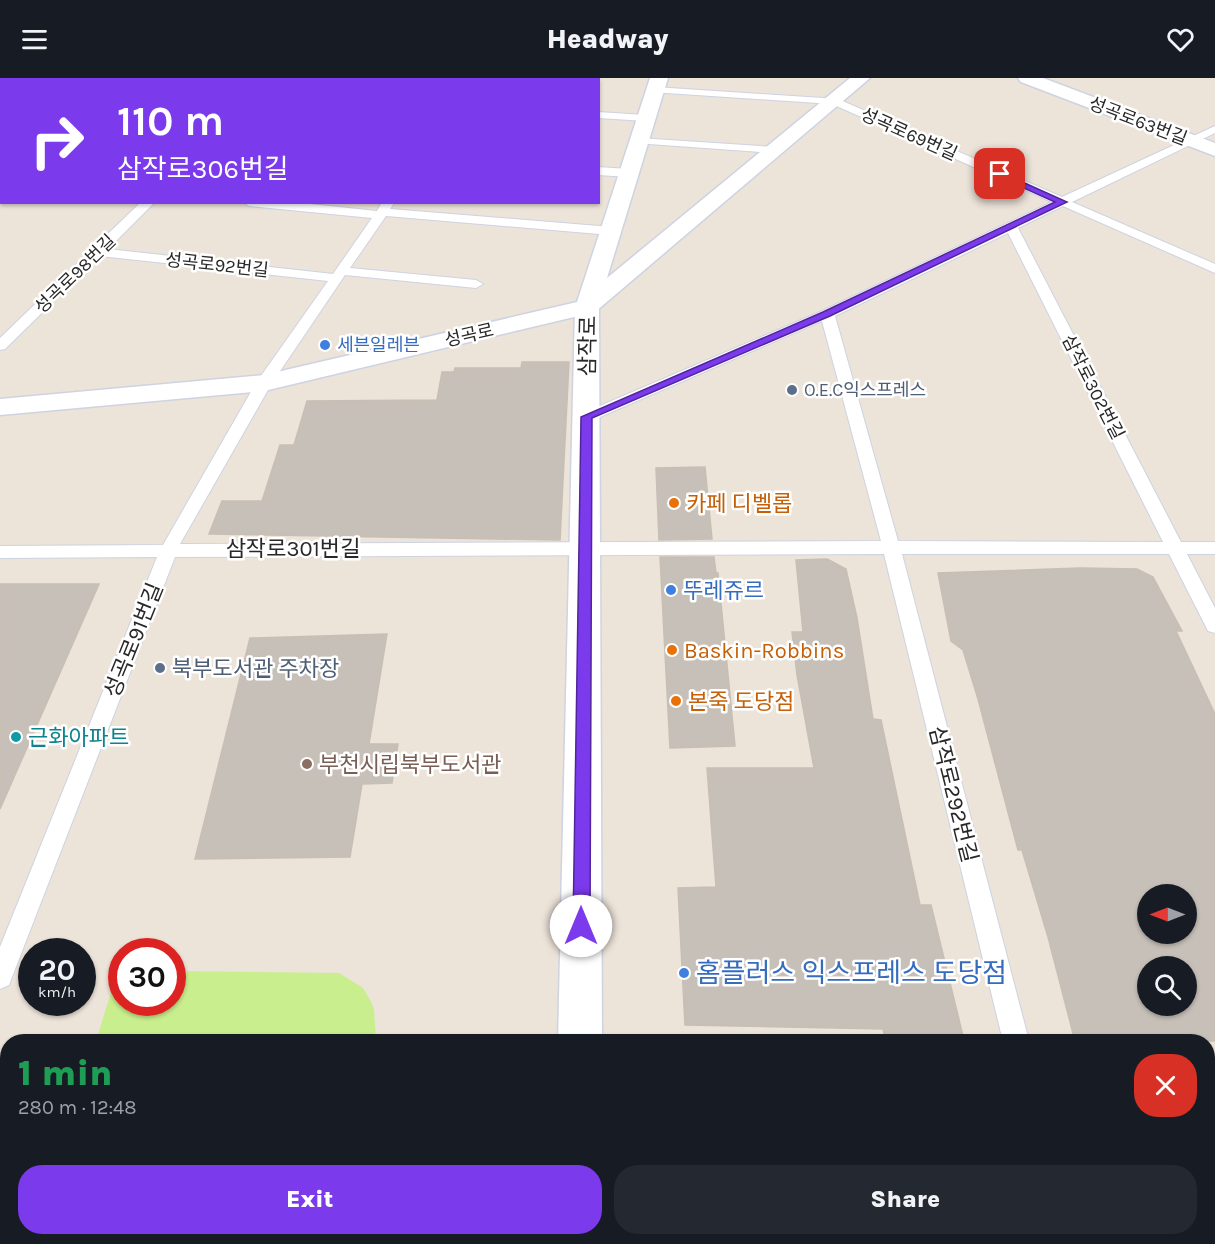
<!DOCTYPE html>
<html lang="en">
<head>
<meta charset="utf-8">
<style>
  :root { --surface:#171b24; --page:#242831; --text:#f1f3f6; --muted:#9ea1a6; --accent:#7c3aed }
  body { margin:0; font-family:Karla,"Noto Sans KR",sans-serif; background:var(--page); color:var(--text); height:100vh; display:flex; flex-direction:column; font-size:22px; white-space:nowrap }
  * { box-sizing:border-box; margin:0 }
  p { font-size:20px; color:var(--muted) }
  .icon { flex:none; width:33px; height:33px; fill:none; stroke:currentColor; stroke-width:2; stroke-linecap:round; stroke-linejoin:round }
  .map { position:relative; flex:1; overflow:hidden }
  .drawer { position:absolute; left:0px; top:956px; width:1215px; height:212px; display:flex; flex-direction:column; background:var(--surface); border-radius:24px 24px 0 0; box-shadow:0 2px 4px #0004 }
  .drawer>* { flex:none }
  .guide { position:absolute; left:0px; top:0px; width:600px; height:126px; box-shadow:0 2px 4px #0004; background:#7c3aed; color:#fff; overflow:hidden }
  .needle { width:39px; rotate:270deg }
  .tools { position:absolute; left:1137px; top:806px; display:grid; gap:12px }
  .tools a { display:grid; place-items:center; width:60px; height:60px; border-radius:50%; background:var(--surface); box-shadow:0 2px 4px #0004; font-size:30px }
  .speed { position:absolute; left:18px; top:860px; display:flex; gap:12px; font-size:30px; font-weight:700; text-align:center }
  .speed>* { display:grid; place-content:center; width:78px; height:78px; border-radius:50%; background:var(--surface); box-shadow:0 2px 4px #0004; line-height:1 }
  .speed small { font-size:15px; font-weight:400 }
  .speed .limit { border:9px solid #d22; background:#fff; color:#111 }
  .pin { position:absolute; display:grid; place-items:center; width:51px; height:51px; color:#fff; margin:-26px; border-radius:12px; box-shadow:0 3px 9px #0006 }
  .me { position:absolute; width:66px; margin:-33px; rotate:0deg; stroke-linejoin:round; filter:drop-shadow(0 0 4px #0008) }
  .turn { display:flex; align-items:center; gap:21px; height:126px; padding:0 18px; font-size:27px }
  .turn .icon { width:78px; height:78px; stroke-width:2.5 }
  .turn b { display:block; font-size:42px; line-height:51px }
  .round { display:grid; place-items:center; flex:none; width:63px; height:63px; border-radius:24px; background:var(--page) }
  .headline { display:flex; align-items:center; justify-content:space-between; height:102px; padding:0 18px }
  h1 { font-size:36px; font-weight:800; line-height:45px; color:#1e9e55 }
  .primary-button { display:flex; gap:12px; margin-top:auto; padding:12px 18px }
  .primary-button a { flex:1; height:69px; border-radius:24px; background:var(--accent); color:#fff; font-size:24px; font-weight:800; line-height:69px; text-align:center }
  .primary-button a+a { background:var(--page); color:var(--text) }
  header { display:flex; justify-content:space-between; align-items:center; height:78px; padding:0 18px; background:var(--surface); font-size:27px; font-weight:800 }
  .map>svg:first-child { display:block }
  .pitch { fill:#c9ee8d }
  .building { fill:#c7c0b9; stroke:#c7bfb3; stroke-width:1.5; fill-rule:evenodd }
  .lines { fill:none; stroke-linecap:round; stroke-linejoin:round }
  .lane-casing { stroke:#ced3e2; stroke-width:2 }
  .street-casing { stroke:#ced3e2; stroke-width:3 }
  .secondary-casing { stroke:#ced3e2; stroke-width:3 }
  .highway-casing { stroke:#c7c7c7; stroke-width:3 }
  .lane { fill:#fff; fill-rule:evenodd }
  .street { fill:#fff; fill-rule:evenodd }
  .secondary { fill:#fff; fill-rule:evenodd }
  .highway { fill:#ff9551; fill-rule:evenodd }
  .route { fill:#7c3aed; stroke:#51269a; stroke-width:1.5 }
  .shop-dot { fill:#3f7fe0; stroke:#fff; stroke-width:2 }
  .service-dot { fill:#5c6f8a; stroke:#fff; stroke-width:2 }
  .food-dot { fill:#e8710a; stroke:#fff; stroke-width:2 }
  .culture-dot { fill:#0f9aa8; stroke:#fff; stroke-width:2 }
  .education-dot { fill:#8d6e63; stroke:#fff; stroke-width:2 }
  .labels { text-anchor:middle; stroke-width:5; stroke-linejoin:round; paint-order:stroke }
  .far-street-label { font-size:18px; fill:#282828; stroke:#fff }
  .far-shop-label { font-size:18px; fill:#366cbe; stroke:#fff; text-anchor:start }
  .far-service-label { font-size:18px; fill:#4e5e75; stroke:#fff; text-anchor:start }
  .street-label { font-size:22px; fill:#282828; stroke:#fff }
  .food-label { font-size:22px; fill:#c56008; stroke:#fff; text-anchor:start }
  .shop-label { font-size:22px; fill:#366cbe; stroke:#fff; text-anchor:start }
  .service-label { font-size:22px; fill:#4e5e75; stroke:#fff; text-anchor:start }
  .culture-label { font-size:22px; fill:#0d838f; stroke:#fff; text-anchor:start }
  .education-label { font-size:22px; fill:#785e54; stroke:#fff; text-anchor:start }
  .near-shop-label { font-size:27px; fill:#366cbe; stroke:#fff; text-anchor:start }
</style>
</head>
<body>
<header><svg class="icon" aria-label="menu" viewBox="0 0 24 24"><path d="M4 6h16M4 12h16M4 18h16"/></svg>Headway<svg class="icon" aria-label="heart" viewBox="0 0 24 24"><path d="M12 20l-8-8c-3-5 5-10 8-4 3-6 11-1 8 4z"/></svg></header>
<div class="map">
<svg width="1215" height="1166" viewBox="0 0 1215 1166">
  <rect width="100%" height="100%" fill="#ece3d9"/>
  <!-- pitch -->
  <path class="pitch" d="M118 892H121L122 924H172L173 893 339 895 363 910 370 922 374 931 376 963H96Z"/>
  <!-- building -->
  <path class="building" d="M522 284H569L560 462 209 456 222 423H262L280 367H294L307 323 437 322 442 294H454L455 290H521Z
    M705 389 712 461 659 462 656 390Z
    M660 479H714L716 495H718L735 668 670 670Z
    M827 481 846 491 857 540 873 641 881 642 920 827H931L964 962 886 963 883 951 685 947 678 810 716 809 707 690H814L797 597 792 554H803L796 482Z
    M1080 490 1137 491 1153 499 1182 553H1176L1215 636V963H1075L1048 859 1022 772H1018L978 621 963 572 951 563 938 495ZM1148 816H1186V855H1148ZM1148 888H1186V927H1148Z
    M0 506H99L0 731Z
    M387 556 369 666H398L392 705 362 706 350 779 195 781 250 560Z"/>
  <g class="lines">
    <defs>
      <path id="lane" d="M266 0H276L265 2Z
        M463 0H473L462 2Z
        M655 9 838 21 1062 119 1215 48V55L1072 124 1215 186V195L1063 128 1018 150 1181 464H1215V476H1187L1215 530V555L1208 553 1169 476H902L1029 963H1003L884 476 175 479 12 899 9 907 0 911V869L157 479 0 480V468L163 467 256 305 328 203 100 178 5 271 0 272V260L141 124H155L108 171 333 196 372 140 249 128 243 124H291L377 133 382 124H395L390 131 611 149 617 153 611 157 386 138 350 190 476 202 483 206 476 210 345 197 272 305 180 466 881 463 822 243 593 342H581L579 339 581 336 822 233 1052 124 832 26 651 14 650 12ZM1008 155 1163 464 898 463 835 238Z
        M598 34 646 37 651 40 646 43 598 40Z
        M639 60 775 69 781 72 775 75 635 65 633 63Z
        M598 89 629 91 635 95 629 99 598 97Z
        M1052 1160H1080L1082 1166H1054Z"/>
      <path id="street" d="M58 0H76L58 2Z
        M1018 0H1043L1215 65V78L1021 4Z
        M2 49V61L0 62V50Z
        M587 222 595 224 599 229 602 963H558L575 229 579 224Z
        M554 1160H602V1166H554Z"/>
      <path id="secondary" d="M650 0H668L607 200 850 0H870L595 234 264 313 0 337V321L264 297 577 224Z"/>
      <path id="highway" d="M0 0H16L2 2V6Z"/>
    </defs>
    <!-- lane casing -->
    <use href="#lane" class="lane-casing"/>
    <!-- street casing -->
    <use href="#street" class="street-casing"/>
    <!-- secondary casing -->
    <use href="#secondary" class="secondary-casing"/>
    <!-- highway casing -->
    <use href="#highway" class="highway-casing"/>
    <!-- lane -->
    <use href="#lane" class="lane"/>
    <!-- street -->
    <use href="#street" class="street"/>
    <!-- secondary -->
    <use href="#secondary" class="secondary"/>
    <!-- highway -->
    <use href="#highway" class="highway"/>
  </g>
  <!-- route -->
  <path class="route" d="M1000 94 1067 124 830 238 592 340 590 848 587 853 581 855 575 853 573 848 581 339 823 234 1055 124 997 98 996 96Z"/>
  <!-- markers -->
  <g class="shop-dot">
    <circle cx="325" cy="267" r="6"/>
    <circle cx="671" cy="512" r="6"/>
    <circle cx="684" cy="895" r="6"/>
  </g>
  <g class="service-dot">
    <circle cx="792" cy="312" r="6"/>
    <circle cx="160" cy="590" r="6"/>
  </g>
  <g class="food-dot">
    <circle cx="674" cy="425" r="6"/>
    <circle cx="672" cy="572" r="6"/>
    <circle cx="676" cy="623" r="6"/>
  </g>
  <circle class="culture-dot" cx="16" cy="659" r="6"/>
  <circle class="education-dot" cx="307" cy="686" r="6"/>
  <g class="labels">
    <!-- far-street labels -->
    <g class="far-street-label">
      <text transform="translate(1138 43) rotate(21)" y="6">성곡로63번길</text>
      <text transform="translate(909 56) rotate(24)" y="6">성곡로69번길</text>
      <text transform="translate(217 187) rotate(6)" y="6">성곡로92번길</text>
      <text transform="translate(75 196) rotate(-44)" y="6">성곡로98번길</text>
      <text transform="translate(469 257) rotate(-13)" y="6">성곡로</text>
      <text transform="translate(1093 309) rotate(63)" y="6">삼작로302번길</text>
    </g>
    <!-- far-shop labels -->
    <g class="far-shop-label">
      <text x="337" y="273">세븐일레븐</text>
    </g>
    <!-- far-service labels -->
    <g class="far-service-label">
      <text x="804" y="318">O.E.C익스프레스</text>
    </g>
    <!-- street labels -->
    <g class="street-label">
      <text transform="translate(587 268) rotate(-89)" y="8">삼작로</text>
      <text x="293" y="478">삼작로301번길</text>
      <text transform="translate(133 562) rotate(-68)" y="8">성곡로91번길</text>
      <text transform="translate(954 716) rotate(76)" y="8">삼작로292번길</text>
    </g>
    <!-- food labels -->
    <g class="food-label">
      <text x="686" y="433">카페 디벨롭</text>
      <text x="684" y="580">Baskin-Robbins</text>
      <text x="688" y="631">본죽 도당점</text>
    </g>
    <!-- shop labels -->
    <g class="shop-label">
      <text x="683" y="520">뚜레쥬르</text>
    </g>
    <!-- service labels -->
    <g class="service-label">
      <text x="172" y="598">북부도서관 주차장</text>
    </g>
    <!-- culture labels -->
    <g class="culture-label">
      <text x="28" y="667">근화아파트</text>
    </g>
    <!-- education labels -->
    <g class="education-label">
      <text x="319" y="694">부천시립북부도서관</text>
    </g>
    <!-- near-shop labels -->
    <g class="near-shop-label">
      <text x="696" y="904">홈플러스 익스프레스 도당점</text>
    </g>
  </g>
</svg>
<div class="tools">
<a><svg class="needle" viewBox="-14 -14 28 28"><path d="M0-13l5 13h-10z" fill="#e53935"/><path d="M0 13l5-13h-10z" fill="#9ea1a6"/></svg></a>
<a><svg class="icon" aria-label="search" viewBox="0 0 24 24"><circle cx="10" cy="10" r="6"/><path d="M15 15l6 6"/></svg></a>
</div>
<div class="speed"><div>20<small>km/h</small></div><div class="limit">30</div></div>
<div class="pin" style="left:1000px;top:96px;background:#d93025"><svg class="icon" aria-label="arrive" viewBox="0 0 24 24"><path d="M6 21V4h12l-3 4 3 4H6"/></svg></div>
<svg class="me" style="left:581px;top:848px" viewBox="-20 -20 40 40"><circle r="19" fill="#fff"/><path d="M0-13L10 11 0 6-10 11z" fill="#7c3aed"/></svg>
<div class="guide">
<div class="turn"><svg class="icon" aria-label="right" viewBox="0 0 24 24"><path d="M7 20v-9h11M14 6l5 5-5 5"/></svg><div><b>110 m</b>삼작로306번길</div></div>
</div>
<section class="drawer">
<div class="headline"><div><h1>1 min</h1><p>280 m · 12:48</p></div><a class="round" style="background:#d93025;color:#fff"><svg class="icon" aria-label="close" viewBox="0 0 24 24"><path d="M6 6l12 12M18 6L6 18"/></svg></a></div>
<div class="primary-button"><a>Exit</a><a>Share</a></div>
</section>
</div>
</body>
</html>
